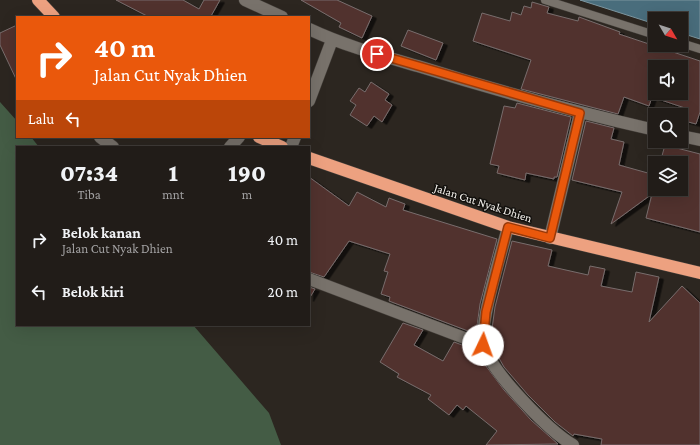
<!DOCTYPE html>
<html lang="id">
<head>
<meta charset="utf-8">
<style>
  :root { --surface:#211c18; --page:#292521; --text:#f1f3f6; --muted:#a2a1a2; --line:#3e3a37 }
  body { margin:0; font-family:"Crimson Pro",serif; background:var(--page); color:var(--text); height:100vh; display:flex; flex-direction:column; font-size:15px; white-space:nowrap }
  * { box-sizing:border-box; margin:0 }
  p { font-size:13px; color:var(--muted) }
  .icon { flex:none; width:22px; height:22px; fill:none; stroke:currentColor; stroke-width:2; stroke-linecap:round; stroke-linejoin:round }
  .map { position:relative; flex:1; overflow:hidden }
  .side { position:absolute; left:16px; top:146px; width:294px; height:180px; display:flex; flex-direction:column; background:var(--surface); border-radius:0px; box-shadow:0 4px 16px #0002,0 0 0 1px var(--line) }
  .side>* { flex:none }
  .top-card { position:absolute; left:16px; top:16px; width:294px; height:122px; border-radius:0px; box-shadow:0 4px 16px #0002,0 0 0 1px var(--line); background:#ea580c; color:#fff; overflow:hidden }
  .needle { width:26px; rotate:129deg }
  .fabs { position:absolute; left:648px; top:12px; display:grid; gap:8px }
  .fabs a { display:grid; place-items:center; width:40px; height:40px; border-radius:0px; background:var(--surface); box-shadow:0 4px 16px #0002,0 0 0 1px var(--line); font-size:20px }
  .pin { position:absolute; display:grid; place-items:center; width:34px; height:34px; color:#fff; margin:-17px; border:2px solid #fff; border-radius:50%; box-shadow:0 1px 4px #0007 }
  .me { position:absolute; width:44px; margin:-22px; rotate:3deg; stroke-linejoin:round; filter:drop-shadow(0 0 3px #0008) }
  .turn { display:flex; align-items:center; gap:14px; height:84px; padding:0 12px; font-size:18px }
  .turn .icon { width:52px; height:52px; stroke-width:2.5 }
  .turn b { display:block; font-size:28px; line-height:34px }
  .then { display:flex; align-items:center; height:38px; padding:0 12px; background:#0003; gap:8px; font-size:15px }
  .eta { display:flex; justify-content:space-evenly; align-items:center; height:68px; text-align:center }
  .eta b { font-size:24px; font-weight:800; line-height:28px }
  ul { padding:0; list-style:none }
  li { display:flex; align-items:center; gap:12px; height:52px; padding:0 12px }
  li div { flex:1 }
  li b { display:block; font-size:15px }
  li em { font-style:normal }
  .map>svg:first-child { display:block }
  .forest { fill:#445c45 }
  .water { fill:#496d7c; stroke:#7d959e }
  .building { fill:#51312f; stroke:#786d6c; fill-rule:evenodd; filter:url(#shadow) }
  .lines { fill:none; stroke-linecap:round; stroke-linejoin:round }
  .lane-casing { stroke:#46413c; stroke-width:9 }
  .street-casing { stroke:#46413c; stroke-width:13 }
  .highway-casing { stroke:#46413c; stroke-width:13 }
  .lane { stroke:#78726b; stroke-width:8 }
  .street { stroke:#78726b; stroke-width:12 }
  .highway { stroke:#eda180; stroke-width:12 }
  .route-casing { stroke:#983908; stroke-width:10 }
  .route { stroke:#ea580c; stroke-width:7 }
  .labels { text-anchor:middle; stroke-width:3; stroke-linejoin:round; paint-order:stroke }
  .street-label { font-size:12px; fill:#f6f3ee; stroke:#12100d }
</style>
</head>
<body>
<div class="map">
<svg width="700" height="445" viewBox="0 0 700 445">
  <defs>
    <filter id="shadow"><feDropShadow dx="4.5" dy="2.5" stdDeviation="0" flood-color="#0009"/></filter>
  </defs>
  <rect width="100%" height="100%" fill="#2c2620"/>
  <!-- forest -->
  <path class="forest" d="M0 102 17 121V137H31L39 147H17V325H193L269 413 281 445H0Z"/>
  <!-- water -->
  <path class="water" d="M580 0H700V39L681 33V19H655V24Z"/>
  <!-- building -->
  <path class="building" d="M116 0H183L199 9 204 0H220L211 16 213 17H149Z
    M301 0H337L372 16 362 38 339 27 341 23Z
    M532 2 549 7 547 13 578 21 579 17 620 32 619 34 700 61V112L696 124 681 120 685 108 652 97 649 106 624 97 618 114 521 89 531 60 473 41 482 13 510 21 512 12 521 15 524 6 531 8ZM655 67H681V93H655Z
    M17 25V81L0 45V33Z
    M408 30 443 43 436 60 401 46Z
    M371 82 389 94 385 100 392 105 382 122 374 116 367 126 350 115 356 105 350 101 359 88 365 92Z
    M517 103 571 117 557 177H554V179L526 173 525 180 497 173 499 166 490 164 504 106 515 108Z
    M586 121 614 128 611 139 624 142 619 165 655 175V189H681V163H660L665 145 700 154V232L646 218 652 194 611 224 622 192 572 180Z
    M309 177 349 206 357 192 386 207 389 198 405 204 403 210 497 239 480 304 476 334 389 301 390 297 381 294 388 272 384 271 390 254 349 241 324 277 309 272Z
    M512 241 552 250 548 266 588 275 590 266 605 269 601 286 632 292 636 272 659 277 649 322 682 286 700 303V445H601L602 439 574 434 573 436 555 422 528 395 504 367 491 344V336L495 307Z
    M309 287 315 289 309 299Z
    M403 323 423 330 414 345 443 361 454 342 478 351 483 362 504 390 531 420 558 444 486 445 497 431 466 406 463 410 457 405 449 415 428 399 431 395 397 377 399 374 380 362Z"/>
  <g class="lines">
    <defs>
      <path id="lane" d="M545 0 655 35
        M681 43 700 49"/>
      <path id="street" d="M245 0 282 17
        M309 29C345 46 383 56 421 67 498 91 576 112 655 130
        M309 101 332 40
        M681 136 700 140
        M100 137 113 147
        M230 147 239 137
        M291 147 295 137
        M508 227C502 251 478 326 484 346 492 373 549 431 573 445
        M550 238 580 113
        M309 279 483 345"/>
      <path id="highway" d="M38 0 54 17
        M259 137 282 147
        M309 158 508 227 700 273"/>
    </defs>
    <!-- lane casing -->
    <use href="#lane" class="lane-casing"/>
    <!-- street casing -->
    <use href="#street" class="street-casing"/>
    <!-- highway casing -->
    <use href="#highway" class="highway-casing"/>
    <!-- lane -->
    <use href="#lane" class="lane"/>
    <!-- street -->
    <use href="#street" class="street"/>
    <!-- highway -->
    <use href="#highway" class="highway"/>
  </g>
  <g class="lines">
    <defs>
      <path id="route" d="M377 54 580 113 550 238 508 227 486 312 483 345"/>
    </defs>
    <!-- route casing -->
    <use href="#route" class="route-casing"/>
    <!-- route -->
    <use href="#route" class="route"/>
  </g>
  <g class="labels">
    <!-- street labels -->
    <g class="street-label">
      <text transform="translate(483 203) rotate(18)" y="4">Jalan Cut Nyak Dhien</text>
    </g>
  </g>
</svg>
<div class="fabs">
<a><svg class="needle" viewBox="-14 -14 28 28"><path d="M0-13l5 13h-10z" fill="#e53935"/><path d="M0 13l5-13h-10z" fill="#a2a1a2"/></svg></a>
<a><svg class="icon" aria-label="sound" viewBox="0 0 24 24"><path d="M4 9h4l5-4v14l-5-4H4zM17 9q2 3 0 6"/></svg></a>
<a><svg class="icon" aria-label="search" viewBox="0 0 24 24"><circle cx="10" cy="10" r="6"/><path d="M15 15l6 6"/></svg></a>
<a><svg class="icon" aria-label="layers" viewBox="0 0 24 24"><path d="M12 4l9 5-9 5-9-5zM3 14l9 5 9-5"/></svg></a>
</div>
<div class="pin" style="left:377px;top:54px;background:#d93025"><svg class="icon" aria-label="arrive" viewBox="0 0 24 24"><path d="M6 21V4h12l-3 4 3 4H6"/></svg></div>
<svg class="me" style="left:483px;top:345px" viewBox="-20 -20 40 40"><circle r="19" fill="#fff"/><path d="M0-13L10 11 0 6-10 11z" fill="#ea580c"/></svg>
<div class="top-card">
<div class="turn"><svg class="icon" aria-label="right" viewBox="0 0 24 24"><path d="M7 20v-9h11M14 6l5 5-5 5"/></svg><div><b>40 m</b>Jalan Cut Nyak Dhien</div></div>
<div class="then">Lalu<svg class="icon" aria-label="left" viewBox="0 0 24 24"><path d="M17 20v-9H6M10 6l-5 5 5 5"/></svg></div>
</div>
<section class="side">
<div class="eta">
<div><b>07:34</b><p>Tiba</p></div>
<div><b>1</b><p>mnt</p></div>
<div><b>190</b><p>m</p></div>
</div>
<ul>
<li><svg class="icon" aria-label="right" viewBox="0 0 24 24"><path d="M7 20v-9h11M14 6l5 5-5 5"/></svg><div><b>Belok kanan</b><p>Jalan Cut Nyak Dhien</p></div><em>40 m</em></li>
<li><svg class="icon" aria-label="left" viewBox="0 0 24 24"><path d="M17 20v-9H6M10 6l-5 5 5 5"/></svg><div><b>Belok kiri</b></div><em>20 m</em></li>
</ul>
</section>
</div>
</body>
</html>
